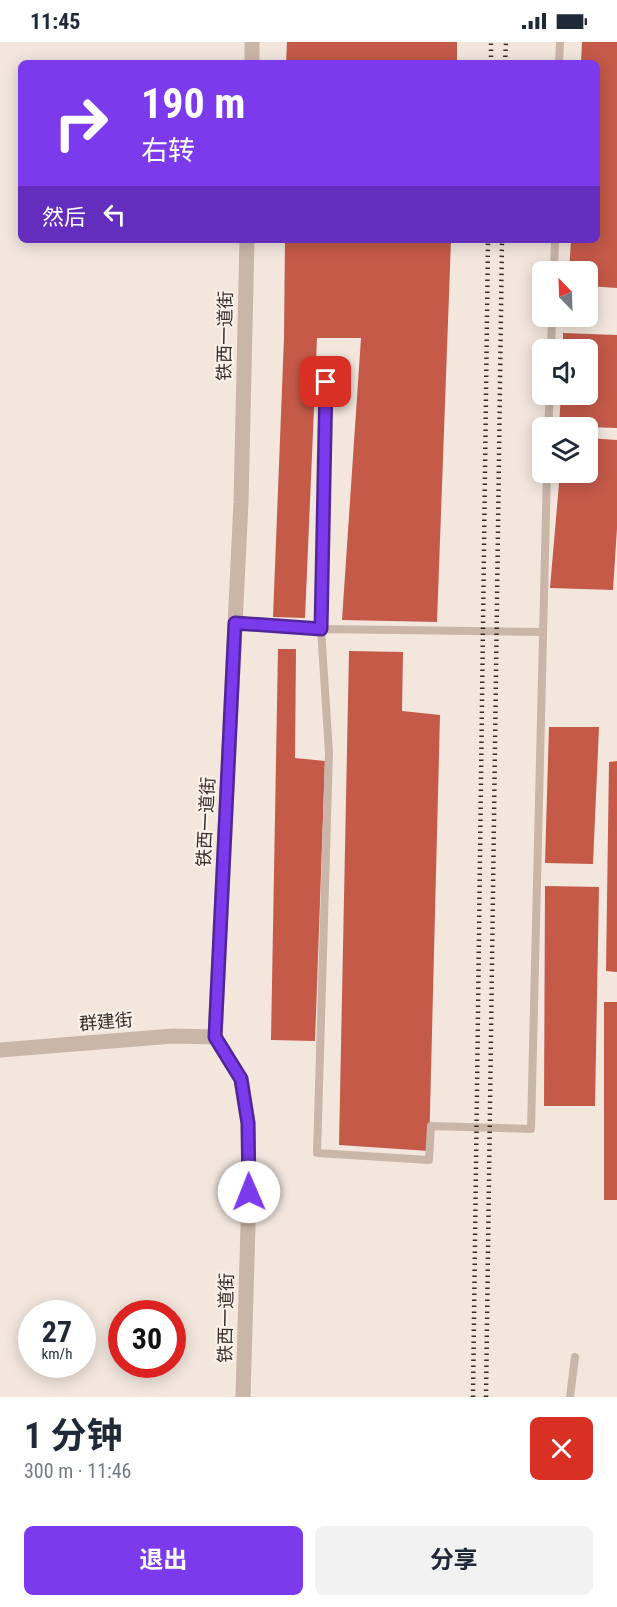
<!DOCTYPE html>
<html lang="zh">
<head>
<meta charset="utf-8">
<style>
  :root { --surface:#fff; --page:#f2f2f3; --text:#1f2937; --muted:#747a83; --accent:#7c3aed }
  body { margin:0; font-family:"Roboto Condensed","Noto Sans SC",sans-serif; background:var(--page); color:var(--text); height:100vh; display:flex; flex-direction:column; font-size:22px; white-space:nowrap }
  * { box-sizing:border-box; margin:0 }
  p { font-size:20px; color:var(--muted) }
  .icon { flex:none; width:33px; height:33px; fill:none; stroke:currentColor; stroke-width:2; stroke-linecap:round; stroke-linejoin:round }
  .map { position:relative; height:1355px; overflow:hidden }
  .drawer { display:flex; flex-direction:column; background:var(--surface); flex:1 }
  .drawer>* { flex:none }
  .top-card { position:absolute; left:18px; top:18px; width:582px; height:183px; border-radius:9px; box-shadow:0 3px 15px #0003; background:#7c3aed; color:#fff; overflow:hidden }
  .needle { width:39px; rotate:337deg }
  .tools { position:absolute; left:532px; top:219px; display:grid; gap:12px }
  .tools a { display:grid; place-items:center; width:66px; height:66px; border-radius:9px; background:var(--surface); box-shadow:0 3px 15px #0003; font-size:30px }
  .speed { position:absolute; left:18px; top:1258px; display:flex; gap:12px; font-size:30px; font-weight:700; text-align:center }
  .speed>* { display:grid; place-content:center; width:78px; height:78px; border-radius:50%; background:var(--surface); box-shadow:0 3px 15px #0003; line-height:1 }
  .speed small { font-size:15px; font-weight:400 }
  .speed .limit { border:9px solid #d22; background:#fff; color:#111 }
  .pin { position:absolute; display:grid; place-items:center; width:51px; height:51px; color:#fff; margin:-26px; border-radius:12px; box-shadow:0 3px 9px #0006 }
  .me { position:absolute; width:66px; margin:-33px; rotate:359deg; stroke-linejoin:round; filter:drop-shadow(0 0 4px #0008) }
  .turn { display:flex; align-items:center; gap:21px; height:126px; padding:0 24px; font-size:27px }
  .turn .icon { width:78px; height:78px; stroke-width:2.5 }
  .turn b { display:block; font-size:42px; line-height:51px }
  .then { display:flex; align-items:center; height:57px; padding:0 24px; background:#0003; gap:12px; font-size:22px }
  .round { display:grid; place-items:center; flex:none; width:63px; height:63px; border-radius:9px; background:var(--page) }
  .head { display:flex; align-items:center; justify-content:space-between; height:102px; padding:0 24px }
  h1 { font-size:36px; font-weight:700; line-height:45px }
  .primary-button { display:flex; gap:12px; margin-top:auto; padding:12px 24px }
  .primary-button a { flex:1; height:69px; border-radius:9px; background:var(--accent); color:#fff; font-size:24px; font-weight:700; line-height:69px; text-align:center }
  .primary-button a+a { background:var(--page); color:var(--text) }
  .status { display:flex; justify-content:space-between; align-items:center; height:42px; padding:0 30px; background:var(--surface); direction:ltr }
  .status svg { height:16px; fill:currentColor }
  .map>svg:first-child { display:block }
  .building { fill:#c55a49 }
  .lines { fill:none; stroke-linecap:round; stroke-linejoin:round }
  .service { stroke:#cab5a9; stroke-width:8 }
  .minor { stroke:#cab5a9; stroke-width:15 }
  .rail { stroke:#382c29; stroke-width:4.5; stroke-dasharray:1.5 4.5; stroke-linecap:butt }
  .route-casing { stroke:#51269a; stroke-width:15 }
  .route { stroke:#7c3aed; stroke-width:10 }
  .labels { text-anchor:middle; stroke-width:4.5; stroke-linejoin:round; paint-order:stroke }
  .street-label { font-size:18px; fill:#382c29; stroke:#faf1ea }
</style>
</head>
<body>
<div class="status"><b>11:45</b><svg viewBox="0 0 49 12"><path d="M0 12V9h3v3zM5 12V6h3v6zM10 12V3h3v9zM15 12V0h3v12zM26 1h20v11H26zM47 4h2v5h-2z"/></svg></div>
<div class="map">
<svg width="617" height="1355" viewBox="0 0 617 1355">
  <rect width="100%" height="100%" fill="#f2e6dd"/>
  <!-- building -->
  <path class="building" d="M287 0H457V21H286Z
    M582 0H617V246L588 244V230H569L571 198H597V21H581Z
    M285 198H451L437 580 342 578 361 296H317L305 576 273 575 284 296Z
    M563 291 617 293V386L559 384 561 352H588V308H563Z
    M588 396 617 398V486L613 548 550 546 560 430H588Z
    M278 607H296L295 716 325 719 315 999 271 998Z
    M349 609 403 610 402 669 440 673 429 1109 339 1103Z
    M549 685H599L593 822 545 821Z
    M617 719V930L606 929 609 720Z
    M545 844 599 845 595 1064H544Z
    M604 960H617V1158H604Z"/>
  <g class="lines">
    <!-- service -->
    <path class="service" d="M559 21 560 0
      M554 230 555 198
      M551 308 552 274
      M326 318 321 587 329 710 317 1111 429 1118 431 1084 531 1087 547 430
      M548 386 550 352
      M235 581 321 587 542 590
      M570 1355 575 1315"/>
    <!-- minor -->
    <path class="minor" d="M252 21V0
      M0 1008 173 994 215 995
      M243 1355 249 1150 248 1081 241 1037 215 995 241 460 247 198"/>
    <!-- rail -->
    <path class="rail" d="M491 21V0
      M505 21 506 0
      M473 1355 488 198
      M486 1355 502 198"/>
  </g>
  <g class="lines">
    <defs>
      <path id="route" d="M249 1150 248 1081 241 1037 215 995 235 581 321 587 326 340"/>
    </defs>
    <!-- route casing -->
    <use href="#route" class="route-casing"/>
    <!-- route -->
    <use href="#route" class="route"/>
  </g>
  <g class="labels">
    <!-- street labels -->
    <g class="street-label">
      <text transform="translate(225 294) rotate(-89)" y="6">铁西一道街</text>
      <text transform="translate(206 780) rotate(-87)" y="6">铁西一道街</text>
      <text transform="translate(106 980) rotate(-5)" y="6">群建街</text>
      <text transform="translate(226 1276) rotate(-89)" y="6">铁西一道街</text>
    </g>
  </g>
</svg>
<div class="tools">
<a><svg class="needle" viewBox="-14 -14 28 28"><path d="M0-13l5 13h-10z" fill="#e53935"/><path d="M0 13l5-13h-10z" fill="#747a83"/></svg></a>
<a><svg class="icon" aria-label="sound" viewBox="0 0 24 24"><path d="M4 9h4l5-4v14l-5-4H4zM17 9q2 3 0 6"/></svg></a>
<a><svg class="icon" aria-label="layers" viewBox="0 0 24 24"><path d="M12 4l9 5-9 5-9-5zM3 14l9 5 9-5"/></svg></a>
</div>
<div class="speed"><div>27<small>km/h</small></div><div class="limit">30</div></div>
<div class="pin" style="left:326px;top:340px;background:#d93025"><svg class="icon" aria-label="arrive" viewBox="0 0 24 24"><path d="M6 21V4h12l-3 4 3 4H6"/></svg></div>
<svg class="me" style="left:249px;top:1150px" viewBox="-20 -20 40 40"><circle r="19" fill="#fff"/><path d="M0-13L10 11 0 6-10 11z" fill="#7c3aed"/></svg>
<div class="top-card">
<div class="turn"><svg class="icon" aria-label="right" viewBox="0 0 24 24"><path d="M7 20v-9h11M14 6l5 5-5 5"/></svg><div><b>190 m</b>右转</div></div>
<div class="then">然后<svg class="icon" aria-label="left" viewBox="0 0 24 24"><path d="M17 20v-9H6M10 6l-5 5 5 5"/></svg></div>
</div>
</div>
<section class="drawer">
<div class="head"><div><h1>1 分钟</h1><p>300 m · 11:46</p></div><a class="round" style="background:#d93025;color:#fff"><svg class="icon" aria-label="close" viewBox="0 0 24 24"><path d="M6 6l12 12M18 6L6 18"/></svg></a></div>
<div class="primary-button"><a>退出</a><a>分享</a></div>
</section>
</body>
</html>
